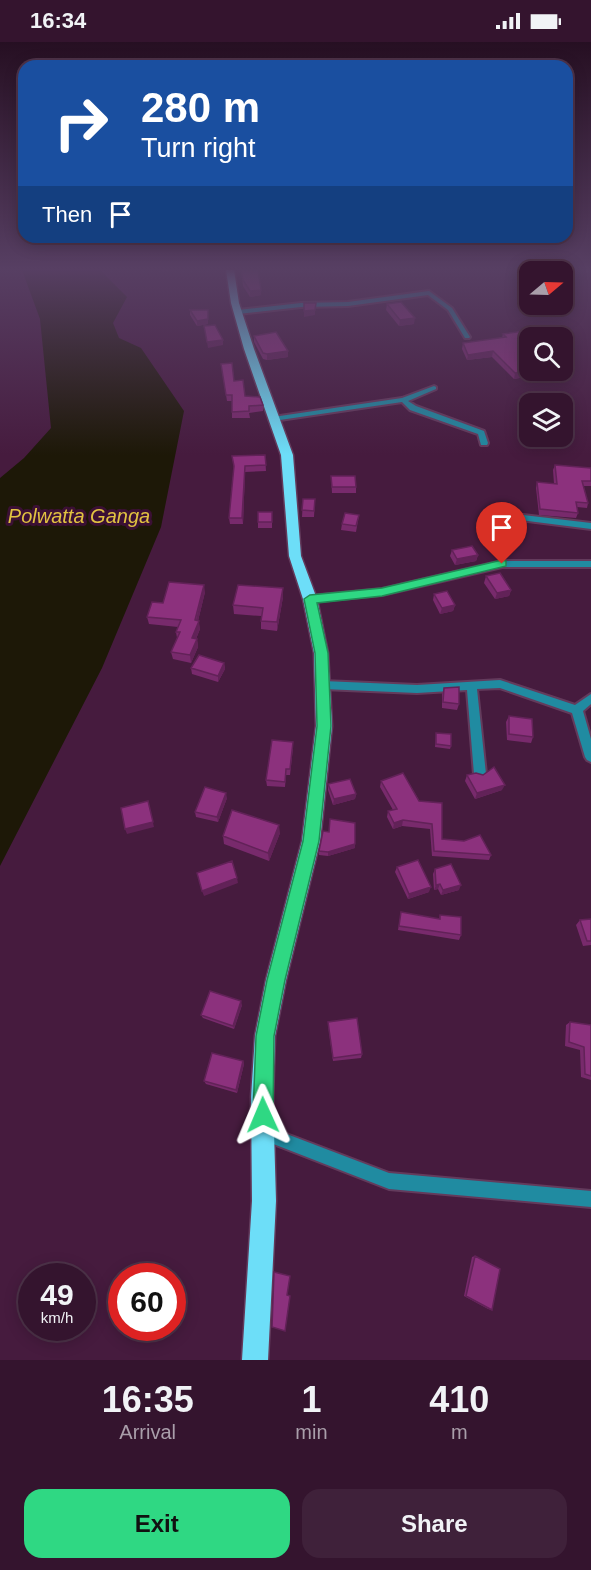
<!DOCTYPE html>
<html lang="en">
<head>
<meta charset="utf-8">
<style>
  :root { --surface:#34142e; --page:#3f213a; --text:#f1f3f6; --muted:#a99eaa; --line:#4e334a; --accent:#2fd883 }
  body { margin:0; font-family:Arial,sans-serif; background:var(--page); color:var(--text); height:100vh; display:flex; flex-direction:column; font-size:22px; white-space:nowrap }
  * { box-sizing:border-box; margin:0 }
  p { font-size:20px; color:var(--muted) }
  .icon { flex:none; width:33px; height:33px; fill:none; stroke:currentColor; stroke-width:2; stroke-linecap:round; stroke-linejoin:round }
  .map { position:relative; height:1318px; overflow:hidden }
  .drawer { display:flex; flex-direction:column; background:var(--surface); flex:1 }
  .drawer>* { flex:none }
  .hud { position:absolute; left:18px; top:18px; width:555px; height:183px; border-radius:18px; box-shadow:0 3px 15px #0003,0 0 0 2px var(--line); background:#1a4fa0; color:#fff; overflow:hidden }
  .needle { width:39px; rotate:71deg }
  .tools { position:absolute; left:519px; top:219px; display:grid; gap:12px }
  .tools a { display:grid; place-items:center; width:54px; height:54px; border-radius:12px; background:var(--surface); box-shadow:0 3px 15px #0003,0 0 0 2px var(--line); font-size:30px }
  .speed { position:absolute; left:18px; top:1221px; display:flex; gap:12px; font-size:30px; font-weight:700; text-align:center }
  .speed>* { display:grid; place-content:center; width:78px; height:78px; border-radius:50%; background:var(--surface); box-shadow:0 3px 15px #0003,0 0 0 2px var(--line); line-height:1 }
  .speed small { font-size:15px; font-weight:400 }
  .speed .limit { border:9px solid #d22; background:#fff; color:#111 }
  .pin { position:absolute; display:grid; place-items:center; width:51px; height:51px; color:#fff; margin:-62px -26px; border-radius:50% 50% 50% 0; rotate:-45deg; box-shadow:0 0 6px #0007 }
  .pin .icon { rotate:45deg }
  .me { position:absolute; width:66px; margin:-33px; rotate:359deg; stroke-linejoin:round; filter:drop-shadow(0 0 4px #0008) }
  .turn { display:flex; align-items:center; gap:21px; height:126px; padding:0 24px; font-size:27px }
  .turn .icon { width:78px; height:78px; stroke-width:2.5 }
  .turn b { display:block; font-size:42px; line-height:51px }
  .then { display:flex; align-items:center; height:57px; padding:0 24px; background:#0003; gap:12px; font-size:22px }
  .eta { display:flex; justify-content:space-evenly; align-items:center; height:102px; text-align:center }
  .eta b { font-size:36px; font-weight:600; line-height:42px }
  .action { display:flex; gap:12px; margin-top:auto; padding:12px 24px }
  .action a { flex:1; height:69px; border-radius:18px; background:var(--accent); color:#111; font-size:24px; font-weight:600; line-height:69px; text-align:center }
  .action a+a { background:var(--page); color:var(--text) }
  .status { display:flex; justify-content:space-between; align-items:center; height:42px; padding:0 30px; background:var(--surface); direction:ltr }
  .status svg { height:16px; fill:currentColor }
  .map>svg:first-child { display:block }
  .water { fill:#1d1807 }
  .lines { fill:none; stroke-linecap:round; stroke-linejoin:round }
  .minor-casing { stroke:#633b5c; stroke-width:4 }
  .primary-casing { stroke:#633b5c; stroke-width:3 }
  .minor { fill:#208ba1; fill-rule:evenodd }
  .primary { fill:#6ddef8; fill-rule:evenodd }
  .wall { fill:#782a6c }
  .shaded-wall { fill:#622258 }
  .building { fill:#8c317d; stroke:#622258; stroke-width:1.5 }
  .route { fill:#2fd883; stroke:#1f8c55; stroke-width:1.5 }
  .labels { text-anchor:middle; stroke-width:6; stroke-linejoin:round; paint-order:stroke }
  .water-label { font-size:20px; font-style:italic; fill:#e1c241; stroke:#3b1034 }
</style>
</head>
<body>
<div class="status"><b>16:34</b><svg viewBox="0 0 49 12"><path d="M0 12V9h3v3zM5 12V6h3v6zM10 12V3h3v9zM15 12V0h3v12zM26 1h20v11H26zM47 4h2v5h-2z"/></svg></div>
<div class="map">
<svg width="591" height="1318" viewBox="0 0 591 1318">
  <rect width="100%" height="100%" fill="#461b3e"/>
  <!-- water -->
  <path class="water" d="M22 228H100L127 255 113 281 119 296 141 306 184 369 161 485 102 626 0 824V436L24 416 51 386 40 277Z"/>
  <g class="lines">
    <defs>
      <path id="minor" d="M429 249 452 266 470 295 469 296H465L448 268 428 253 348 264 301 265 238 272 235 270 238 268 301 261 348 260Z
        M434 344 436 345V347L408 359 416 364 484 389 488 401 487 403H481L478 392 410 368 402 360 273 379 269 377 273 375 402 356Z
        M523 473 591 481V487L520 478V474Z
        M502 519H591V525H502L382 553 310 560 305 557 310 554 382 547Z
        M500 638 575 663 591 652V662L583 669 591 697V720L587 718 585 715 572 671 500 646 477 647 486 732 484 735 480 737 476 735 474 732 467 648 417 651 323 647 318 643 323 639 417 643Z
        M263 1083 389 1131 591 1149V1165L389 1147 258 1096 255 1091 258 1086Z"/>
      <path id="primary" d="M226 228H234L239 261 254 307 293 413 301 514 317 557 328 611 332 684 320 799 286 938 275 994 273 1055 276 1159 268 1318H242L252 1159 251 1055 255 994 266 938 302 799 316 684 314 611 303 557 289 514 281 413 244 307 231 261Z"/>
    </defs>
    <!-- minor casing -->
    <use href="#minor" class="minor-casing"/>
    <!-- primary casing -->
    <use href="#primary" class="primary-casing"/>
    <!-- minor -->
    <use href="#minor" class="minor"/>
    <!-- primary -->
    <use href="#primary" class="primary"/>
  </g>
  <!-- wall -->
  <path class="wall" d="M241 228 261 253 250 255 243 244Z
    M387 262 414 282 399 284 386 268Z
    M190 268H208V282L197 284 190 273Z
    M531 288 530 334 514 337 492 315 467 318 462 307 463 301 502 296 503 292Z
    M254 294 288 309V315L267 318 263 317 254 300Z
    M222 328 234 339 245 354 263 363V369L249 371 250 376H232V359H227Z
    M265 413 266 429 245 430 243 482H230L229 476 234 426 232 414Z
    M555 423 591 426V444H583L588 461 587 466 577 465 578 471 576 476 539 473 536 446 537 440 554 442 553 428Z
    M331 434 356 445V451H332Z
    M303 457H315L314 475H302Z
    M258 470H272V486H258Z
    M359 473 356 490 341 488 342 482Z
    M452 508 478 513 476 519 455 523 450 514Z
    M486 534 511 548 509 554 495 557 484 541Z
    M283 546V555L277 589 261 587V574L234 572 233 563Z
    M205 550 198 579 200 587 196 597H197L198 605 191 621 173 617 171 610 177 596 176 590 178 585 149 582 147 575 163 561Z
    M434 552 455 563 453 569 440 572 433 558Z
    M224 621 225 627 218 640 192 632 191 626Z
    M444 646 459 662 457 668 442 666V652Z
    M509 674 533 695 531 701 507 698 506 680Z
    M436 691 451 704 450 707 435 705Z
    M293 705 290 733H286L285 745 267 744 266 738Z
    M403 731 442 797 491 813 489 818 432 814 430 787 402 784 393 787 387 775 388 769 393 768 380 745 381 739Z
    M467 733H483L502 748 475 757 465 739Z
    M328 742 356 752 355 757 333 763 328 748Z
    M227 756 218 780 196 775 195 770Z
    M280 791 269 819 224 802 223 794Z
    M355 806 328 814 319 813V809Z
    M397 825 429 850 408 857 395 830Z
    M435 827 459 848 441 853 438 847 434 848 433 832Z
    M401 870 439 877 440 873 461 893 459 898 398 888Z
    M591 877V903L583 904 576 883 580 878Z
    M242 963 234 987 203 976 201 973Z
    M328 980 362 1012 361 1016 333 1019 328 983Z
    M570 980 591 983V1038L581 1035 580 1008 565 1004 566 983Z
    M243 1019 244 1022 237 1051 206 1042 204 1039Z
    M475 1214 492 1268 488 1267 464 1254 472 1215Z"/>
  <!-- shaded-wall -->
  <path class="shaded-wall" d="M162 228H175L162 230Z
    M261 248V253L250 255V249Z
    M208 268V282L197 284V279Z
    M315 268V273L304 275V269Z
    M415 276 414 282 399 284 400 278Z
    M223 298V303L208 306 207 300Z
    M288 309V315L267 318V312Z
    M493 309 492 315 467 318 468 313Z
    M527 323H530V328H531L530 334 514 337 515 331Z
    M245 424V430L243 482 242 476Z
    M478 513 476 519 455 523 457 517Z
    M204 543 205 550 197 583 199 579 200 587 193 604 192 596Z
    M283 546V555L277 589V580Z
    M511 548 509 554 495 557 497 551Z
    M455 563 453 569 440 572 442 566Z
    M197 597 198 605 191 621 190 613Z
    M224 621 225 627 218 640V634Z
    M505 743 502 748 475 757 477 751Z
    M226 751 227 756 218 780 217 775Z
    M356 752 355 757 333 763 334 757Z
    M148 759 154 785 127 792 125 787Z
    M403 778 402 784 393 787 394 781Z
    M279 783 280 791 269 819 268 811Z
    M355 802V806L328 814V810Z
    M237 836 238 841 204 854 202 849Z
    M440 842 438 847 434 848 436 843Z
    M461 843 459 848 441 853 443 848Z
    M431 845 429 850 408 857 409 852Z
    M241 959 242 963 234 987 233 984Z
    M243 1019 244 1022 237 1051 236 1048Z"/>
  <!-- building -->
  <path class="building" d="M241 228H258L261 248 250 249 243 238Z
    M401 260 415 276 400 278 387 262Z
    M304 261H316L315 268 304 269Z
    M190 268H208V277L197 279Z
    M215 283 223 298 207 300 204 284Z
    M531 288 540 296H530V323H527L530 326V328L515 331 493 309 468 313 463 301 506 295 503 292Z
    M276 290 288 309 267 312 263 311 254 294Z
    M232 321 234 339 243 338 245 354 260 355 263 363 249 364V369L232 370V353H226L221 322Z
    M265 413 266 423 245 424 242 476H229L234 424 232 414Z
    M555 423 591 426V439H582L588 461 576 460 578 471 540 467 537 440 557 442Z
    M331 434H355L356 445H332Z
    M303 457H315L314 469 302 468Z
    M258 470H272V480H258Z
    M345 471 359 473 356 484 342 482Z
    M472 504 478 513 457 517 452 508Z
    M500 531 511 548 497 551 486 534Z
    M169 540 204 543 195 578 199 579 192 596 197 597 190 613 171 610 180 590H176L181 578 147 575 152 560 163 561Z
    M238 543 283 546 277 580 261 579 263 566 233 563Z
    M447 549 455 563 442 566 434 552Z
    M199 613 224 621 218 634 191 626Z
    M459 645V662L443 660 444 646Z
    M509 674 532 677 533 695 509 692Z
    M436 691 451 692V704L436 702Z
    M272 698 293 700 290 727H286L285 740 266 738Z
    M494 725 505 743 477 751 467 733 476 731 483 733Z
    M403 731 419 759 442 761V797L464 799 480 793 491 813 434 809 432 782 403 778 394 781 388 769 397 767 381 739Z
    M350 737 356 752 334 757 328 742Z
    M205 745 226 751 217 775 195 770Z
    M148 759 153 780 125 787 121 766Z
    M232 768 279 783 268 811 223 794Z
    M330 777 355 781V802L328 810 319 809 323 789 329 790Z
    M418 818 431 845 409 852 397 825Z
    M232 819 237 836 202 849 197 831Z
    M451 822 461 843 443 848 440 842 436 843 435 827Z
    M401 870 440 877V873L461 875V893L399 884Z
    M591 877V899H587L580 878Z
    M210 949 241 959 233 984 201 973Z
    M357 976 362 1012 333 1016 328 980Z
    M570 980 591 983V1034L585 1032 584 1005 569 1000Z
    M212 1011 243 1019 236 1048 204 1039Z
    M475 1214 500 1227 492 1268 466 1254Z
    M274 1230 290 1234 287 1253 290 1254 285 1289 272 1285Z"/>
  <!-- sky -->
  <linearGradient id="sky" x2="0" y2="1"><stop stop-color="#260f22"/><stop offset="0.55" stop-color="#573f63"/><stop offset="1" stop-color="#573f63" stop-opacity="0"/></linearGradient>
  <rect width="591" height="413" fill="url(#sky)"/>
  <!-- route -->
  <path class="route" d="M502 518 506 519V524L382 554 317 561 328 611 331 684 319 799 285 938 274 994 273 1073 270 1080 263 1083 256 1080 253 1073 256 994 267 938 303 799 317 684 315 611 304 557 310 553 382 546Z"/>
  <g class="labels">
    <!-- water labels -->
    <g class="water-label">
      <text x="79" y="481">Polwatta Ganga</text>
    </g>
  </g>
</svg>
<div class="tools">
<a><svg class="needle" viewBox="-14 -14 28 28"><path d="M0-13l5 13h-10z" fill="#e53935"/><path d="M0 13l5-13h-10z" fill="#a99eaa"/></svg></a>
<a><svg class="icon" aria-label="search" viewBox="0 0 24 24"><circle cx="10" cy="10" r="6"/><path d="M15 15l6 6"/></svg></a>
<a><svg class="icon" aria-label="layers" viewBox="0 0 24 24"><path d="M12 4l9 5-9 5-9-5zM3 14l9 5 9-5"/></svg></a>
</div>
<div class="speed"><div>49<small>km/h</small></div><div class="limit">60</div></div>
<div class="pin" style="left:502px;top:522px;background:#d93025"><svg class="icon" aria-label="arrive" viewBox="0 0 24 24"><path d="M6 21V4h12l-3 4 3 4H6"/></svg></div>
<svg class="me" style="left:263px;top:1073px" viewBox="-20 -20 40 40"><path d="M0-17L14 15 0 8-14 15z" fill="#2fd883" stroke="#fff" stroke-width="4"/></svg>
<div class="hud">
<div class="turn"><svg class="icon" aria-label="right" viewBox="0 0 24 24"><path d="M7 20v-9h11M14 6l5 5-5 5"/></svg><div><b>280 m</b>Turn right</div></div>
<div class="then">Then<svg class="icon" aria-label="arrive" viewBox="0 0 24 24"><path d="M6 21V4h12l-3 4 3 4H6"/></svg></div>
</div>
</div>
<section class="drawer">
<div class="eta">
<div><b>16:35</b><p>Arrival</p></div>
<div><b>1</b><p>min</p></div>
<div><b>410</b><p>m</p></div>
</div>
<div class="action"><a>Exit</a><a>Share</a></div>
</section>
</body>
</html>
